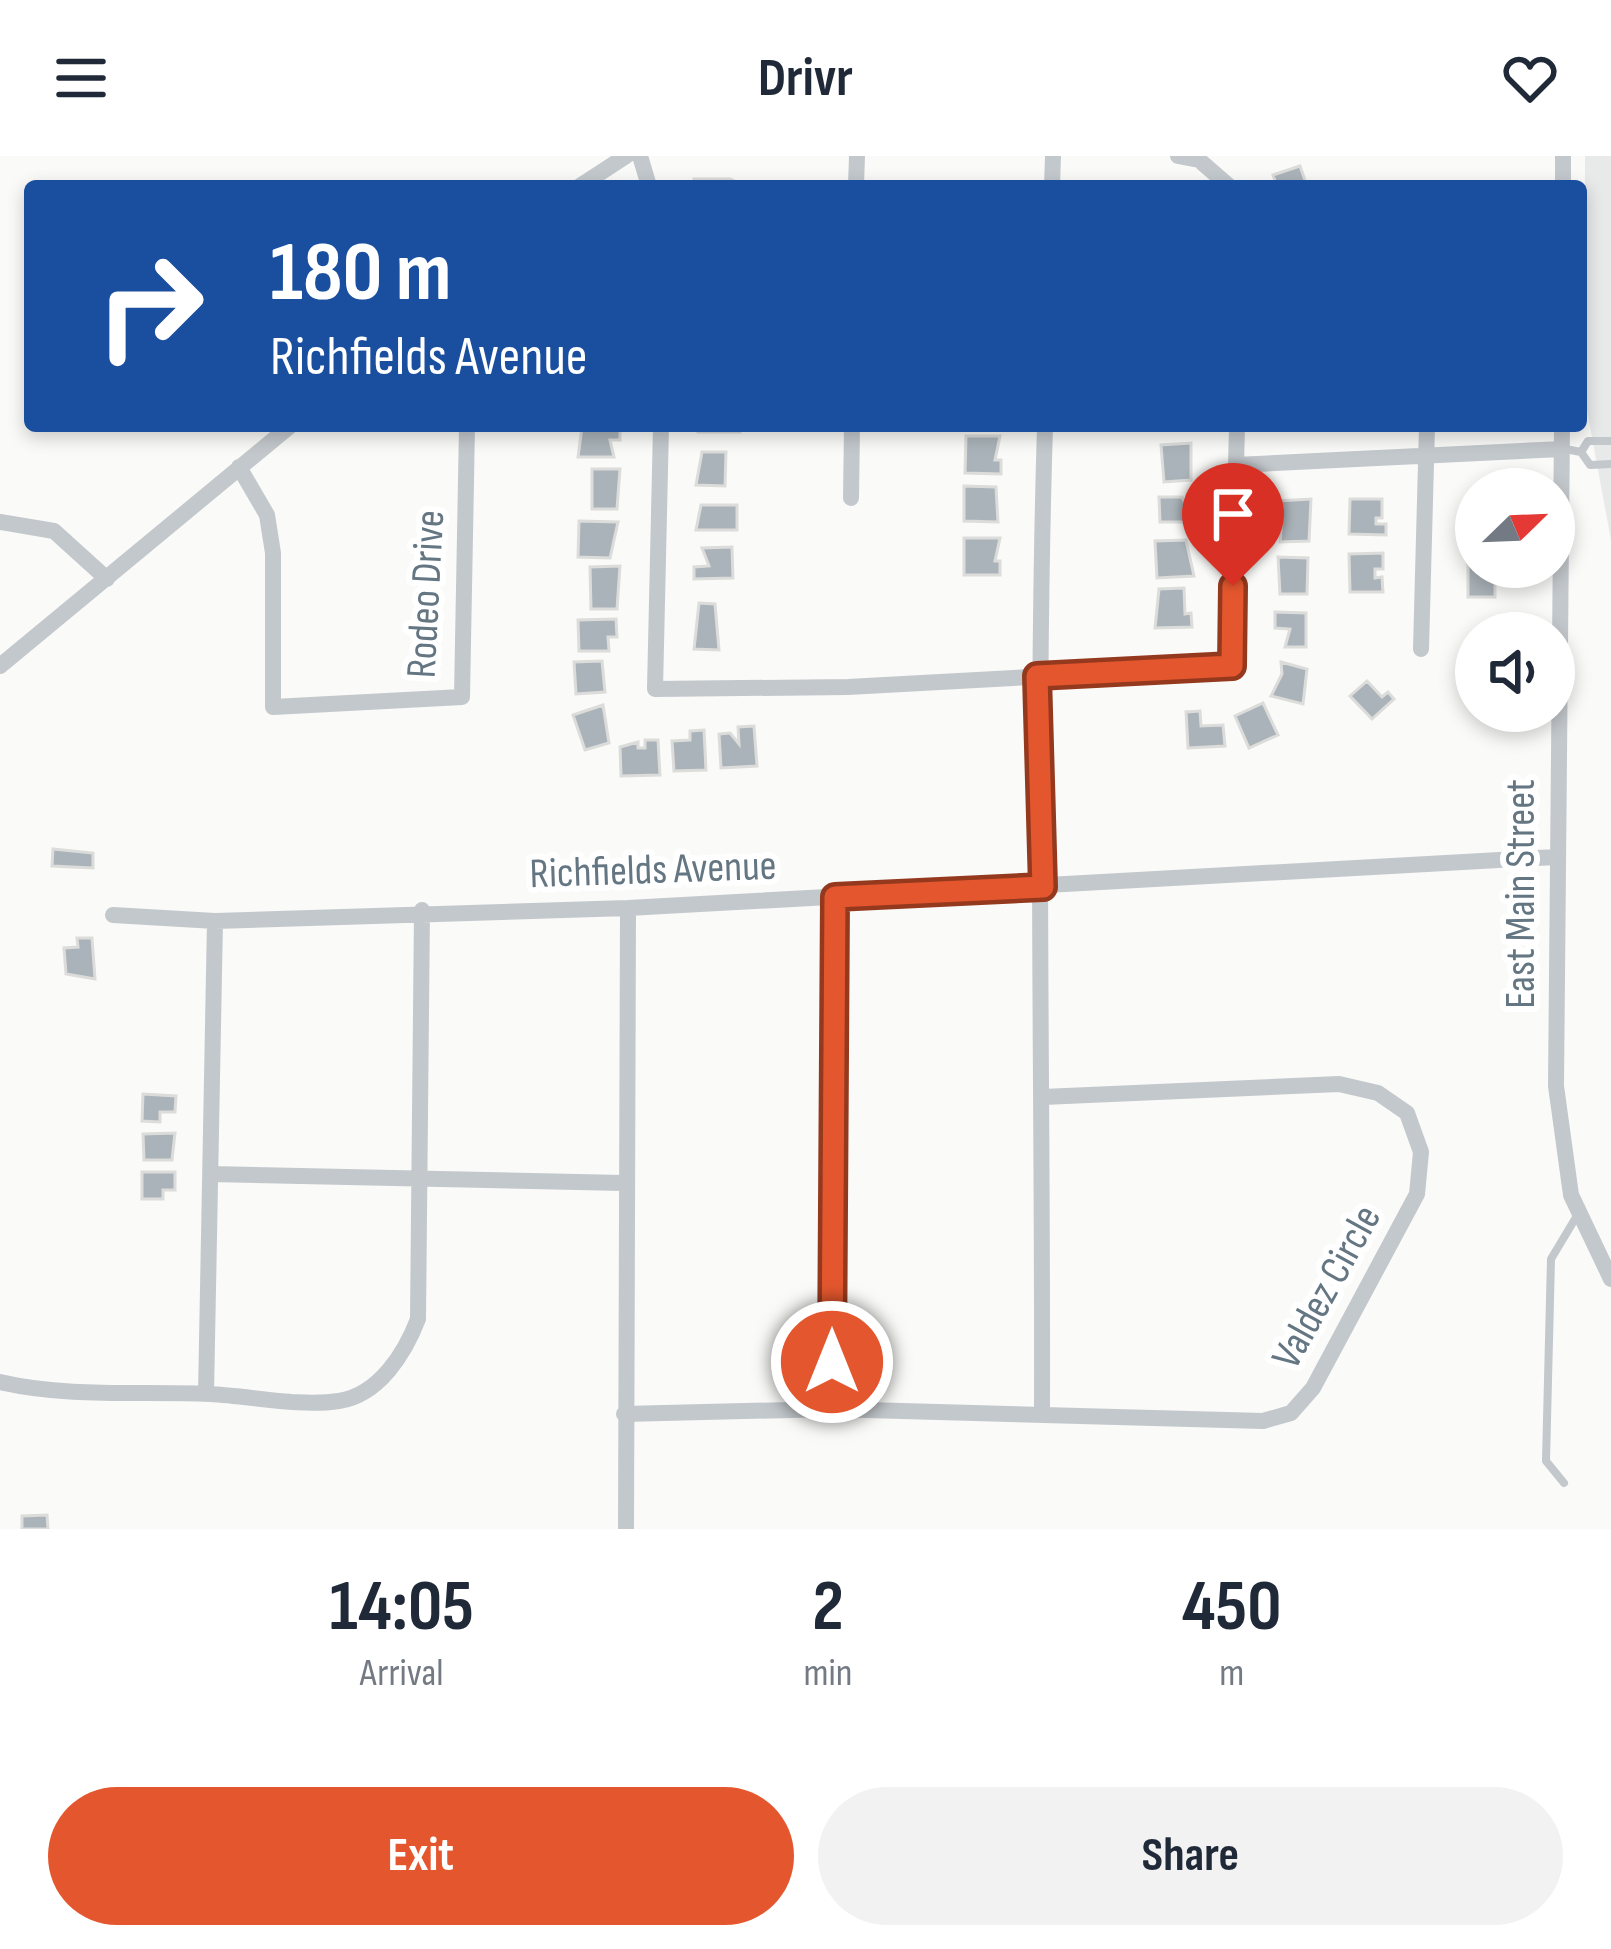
<!DOCTYPE html>
<html lang="en">
<head>
<meta charset="utf-8">
<style>
  :root { --surface:#fff; --page:#f2f2f3; --text:#1f2937; --muted:#747a83; --accent:#e4572e }
  body { margin:0; font-family:"Sofia Sans Condensed",sans-serif; background:var(--page); color:var(--text); height:100vh; display:flex; flex-direction:column; font-size:45px; white-space:nowrap }
  * { box-sizing:border-box; margin:0 }
  p { font-size:39px; color:var(--muted) }
  .icon { flex:none; width:66px; height:66px; fill:none; stroke:currentColor; stroke-width:2; stroke-linecap:round; stroke-linejoin:round }
  .map { position:relative; height:1373px; overflow:hidden }
  .side { display:flex; flex-direction:column; background:var(--surface); flex:1 }
  .side>* { flex:none }
  .hud { position:absolute; left:24px; top:24px; width:1563px; height:252px; border-radius:12px; box-shadow:0 6px 18px #0003; background:#1a4fa0; color:#fff; overflow:hidden }
  .needle { width:78px; rotate:67deg }
  .controls { position:absolute; left:1455px; top:312px; display:grid; gap:24px }
  .controls a { display:grid; place-items:center; width:120px; height:120px; border-radius:50%; background:var(--surface); box-shadow:0 6px 18px #0003; font-size:60px }
  .pin { position:absolute; display:grid; place-items:center; width:102px; height:102px; color:#fff; margin:-123px -51px; border-radius:50% 50% 50% 0; rotate:-45deg; box-shadow:0 0 12px #0007 }
  .pin .icon { rotate:45deg }
  .me { position:absolute; width:132px; margin:-66px; rotate:0deg; stroke-linejoin:round; filter:drop-shadow(0 0 9px #0008) }
  .turn { display:flex; align-items:center; gap:42px; height:252px; padding:0 48px; font-size:54px }
  .turn .icon { width:156px; height:156px; stroke-width:2.5 }
  .turn b { display:block; font-size:84px; line-height:102px }
  .eta { display:flex; justify-content:space-evenly; align-items:center; height:204px; text-align:center }
  .eta b { font-size:72px; font-weight:700; line-height:84px }
  .cta { display:flex; gap:24px; margin-top:auto; padding:24px 48px }
  .cta a { flex:1; height:138px; border-radius:72px; background:var(--accent); color:#fff; font-size:48px; font-weight:700; line-height:138px; text-align:center }
  .cta a+a { background:var(--page); color:var(--text) }
  header { display:flex; justify-content:space-between; align-items:center; height:156px; padding:0 48px; background:var(--surface); font-size:54px; font-weight:700 }
  .map>svg:first-child { display:block }
  .built { fill:#e8e9e9 }
  .building { fill:#aab3b9; stroke:#dcdcda; stroke-width:3 }
  .lines { fill:none; stroke-linecap:round; stroke-linejoin:round }
  .service { stroke:#c3c8cc; stroke-width:8 }
  .minor { stroke:#c3c8cc; stroke-width:16 }
  .route-casing { stroke:#94391e; stroke-width:30 }
  .route { stroke:#e4572e; stroke-width:21 }
  .labels { text-anchor:middle; stroke-width:12; stroke-linejoin:round; paint-order:stroke }
  .street-label { font-size:42px; fill:#657683; stroke:#fff }
</style>
</head>
<body>
<header><svg class="icon" aria-label="menu" viewBox="0 0 24 24"><path d="M4 6h16M4 12h16M4 18h16"/></svg>Drivr<svg class="icon" aria-label="heart" viewBox="0 0 24 24"><path d="M12 20l-8-8c-3-5 5-10 8-4 3-6 11-1 8 4z"/></svg></header>
<div class="map">
<svg width="1611" height="1373" viewBox="0 0 1611 1373">
  <rect width="100%" height="100%" fill="#fafaf8"/>
  <!-- built -->
  <path class="built" d="M1585 0H1611V384L1584 238Z"/>
  <!-- building -->
  <path class="building" d="M1300 10 1307 30H1277L1273 19Z
    M694 23H730L745 30H694Z
    M620 270V284H610L614 301H578L582 271Z
    M698 270H740V276H698Z
    M966 280H1000L995 304H1001V318L965 317Z
    M1191 287V324L1164 326 1161 289Z
    M702 296H726L725 330 696 329Z
    M592 313H620L617 353H592Z
    M964 330 996 331 998 366 964 365Z
    M1159 341H1182L1193 366H1160Z
    M1311 343 1309 385 1280 386 1282 363H1277L1276 345Z
    M1350 343H1382V362H1376V368H1386V379L1349 378Z
    M701 349H737V374H696Z
    M579 365 618 366 610 402 578 401Z
    M964 382H1000L995 405H1000V419H964Z
    M1186 384 1194 420 1157 422 1155 385Z
    M732 391 733 422 694 423V411L709 410 702 392Z
    M1468 394H1476V411H1495V441H1468Z
    M1383 397V413H1375V422L1382 421 1383 436H1350L1349 398Z
    M1278 401 1308 402 1307 438H1280Z
    M620 410 617 453H591L590 411Z
    M1184 432 1185 458 1191 457 1192 471 1155 472 1159 433Z
    M699 447 715 448 719 494 694 493Z
    M1275 456 1306 457V491H1285L1290 473 1275 472Z
    M616 463 617 481H608L609 495H579L578 464Z
    M602 505 605 536 576 538 574 506Z
    M1281 506 1307 513 1303 548 1271 540 1282 518Z
    M1367 525 1382 541 1388 536 1394 543 1372 563 1350 540Z
    M1263 547 1278 579 1249 592 1235 560Z
    M603 549 609 587 585 594 573 559Z
    M1200 555 1201 570 1223 569 1225 590 1188 592 1186 556Z
    M754 570 757 610 721 612 719 578 730 577 739 588 738 571Z
    M704 574 706 614 674 615 672 585 690 584V575Z
    M645 584H658L660 619 621 620 620 591 638 586V592H645Z
    M53 693 93 697V712L52 710Z
    M77 782H92L95 823 66 818 64 792 78 791Z
    M143 938 176 940 175 956H160V966L142 965Z
    M175 977 172 1004H144L143 978Z
    M142 1016H175V1034H163V1043H142Z
    M47 1359 48 1373H22V1360Z"/>
  <g class="lines">
    <!-- service -->
    <path class="service" d="M1565 293 1581 296 1590 309 1611 308
      M1581 296 1588 285H1611
      M1564 1327 1546 1305 1551 1103 1578 1058"/>
    <!-- minor -->
    <path class="minor" d="M640 0 649 30
      M1178 0 1199 4 1229 30
      M580 30 626 0
      M856 30 857 0
      M1052 30 1053 0
      M1563 30V0
      M661 270 655 533 848 531 1231 510 1237 270
      M1562 270 1556 930 1571 1039 1611 1123
      M1236 309 1562 293
      M239 311 267 359 273 397V551L462 541 467 270
      M851 342 852 270
      M0 366 54 375 107 423
      M1421 493 1427 270
      M0 510 290 270
      M113 759 215 765 628 752 1555 701
      M211 1018 623 1027
      M0 1226C70 1242 139 1235 210 1238 251 1240 299 1251 339 1245 379 1239 405 1197 418 1163L422 754
      M206 1238 215 765
      M831 1253 835 741
      M624 1258 831 1253 1263 1265 1291 1257 1313 1232 1417 1038 1421 996 1407 957 1378 937 1339 928 1043 941
      M1042 1258C1043 928 1035 599 1045 270
      M626 1373 628 752"/>
  </g>
  <g class="lines">
    <defs>
      <path id="route" d="M832 1206 835 741 1043 731 1037 520 1232 510 1233 430"/>
    </defs>
    <!-- route casing -->
    <use href="#route" class="route-casing"/>
    <!-- route -->
    <use href="#route" class="route"/>
  </g>
  <g class="labels">
    <!-- street labels -->
    <g class="street-label">
      <text transform="translate(424 438) rotate(-87)" y="15">Rodeo Drive</text>
      <text transform="translate(653 712) rotate(-2)" y="15">Richfields Avenue</text>
      <text transform="translate(1519 738) rotate(-90)" y="15">East Main Street</text>
      <text transform="translate(1325 1130) rotate(-61)" y="15">Valdez Circle</text>
    </g>
  </g>
</svg>
<div class="controls">
<a><svg class="needle" viewBox="-14 -14 28 28"><path d="M0-13l5 13h-10z" fill="#e53935"/><path d="M0 13l5-13h-10z" fill="#747a83"/></svg></a>
<a><svg class="icon" aria-label="sound" viewBox="0 0 24 24"><path d="M4 9h4l5-4v14l-5-4H4zM17 9q2 3 0 6"/></svg></a>
</div>
<div class="pin" style="left:1233px;top:430px;background:#d93025"><svg class="icon" aria-label="arrive" viewBox="0 0 24 24"><path d="M6 21V4h12l-3 4 3 4H6"/></svg></div>
<svg class="me" style="left:832px;top:1206px" viewBox="-20 -20 40 40"><circle r="17" fill="#e4572e" stroke="#fff" stroke-width="3"/><path d="M0-11L8 9 0 5-8 9z" fill="#fff"/></svg>
<div class="hud">
<div class="turn"><svg class="icon" aria-label="right" viewBox="0 0 24 24"><path d="M7 20v-9h11M14 6l5 5-5 5"/></svg><div><b>180 m</b>Richfields Avenue</div></div>
</div>
</div>
<section class="side">
<div class="eta">
<div><b>14:05</b><p>Arrival</p></div>
<div><b>2</b><p>min</p></div>
<div><b>450</b><p>m</p></div>
</div>
<div class="cta"><a>Exit</a><a>Share</a></div>
</section>
</body>
</html>
